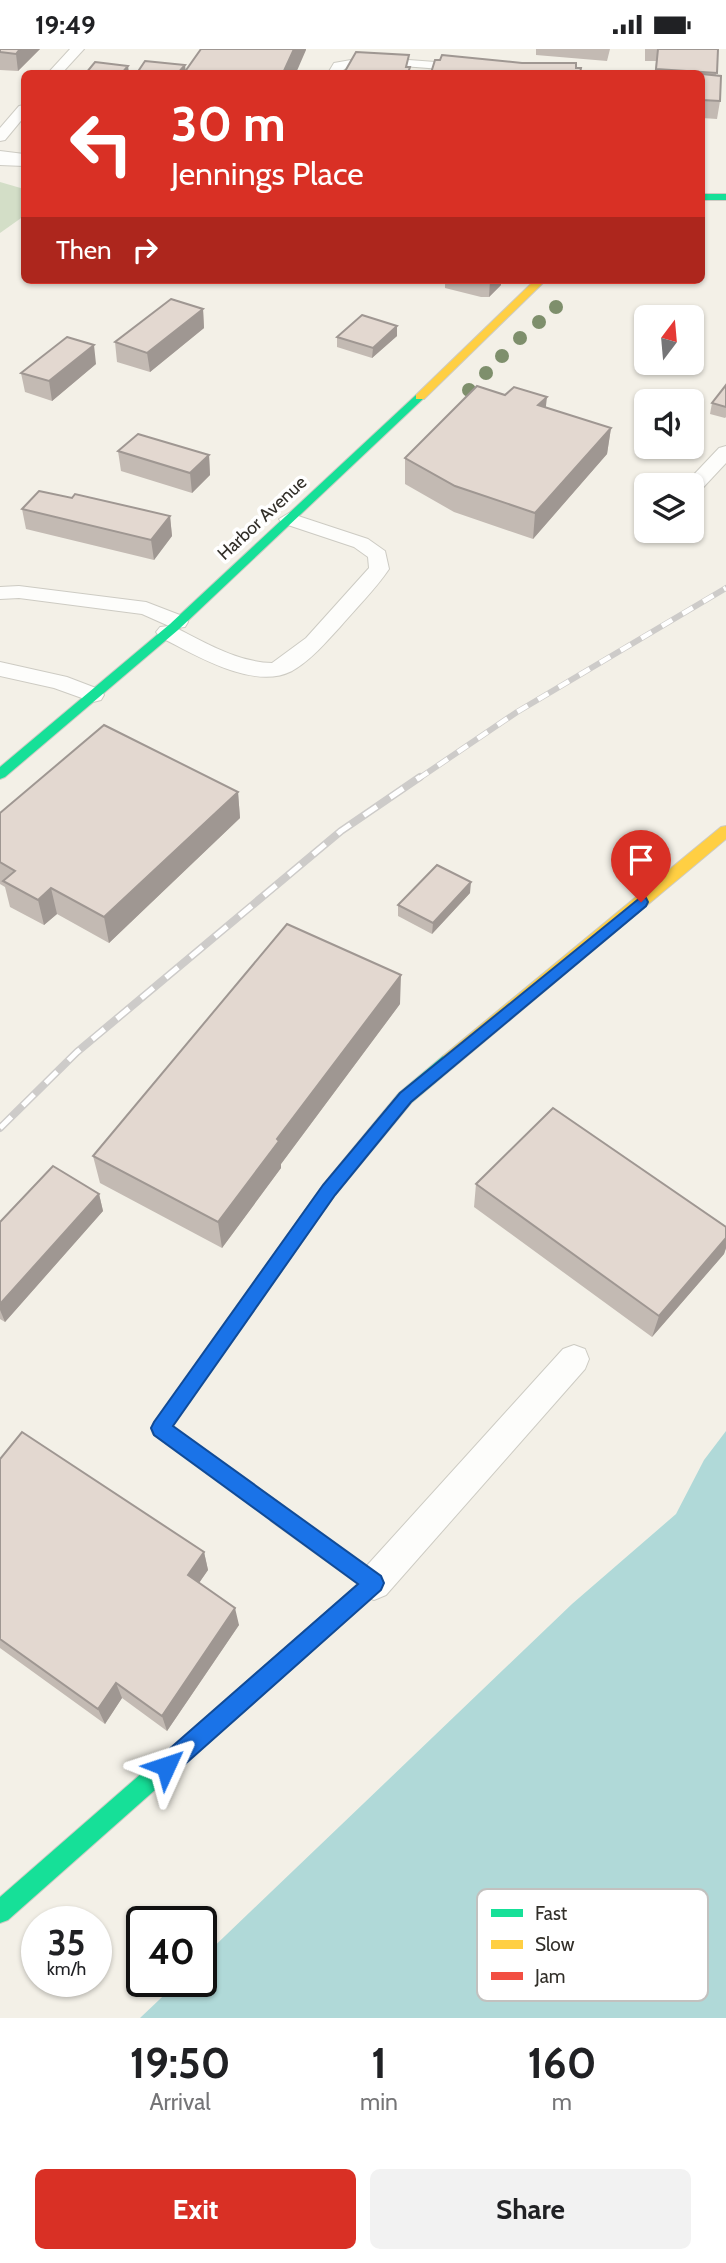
<!DOCTYPE html>
<html lang="en">
<head>
<meta charset="utf-8">
<style>
  :root { --surface:#fff; --page:#f2f2f2; --text:#202124; --muted:#757577; --accent:#d93025 }
  body { margin:0; font-family:Cabin,sans-serif; background:var(--page); color:var(--text); height:100vh; display:flex; flex-direction:column; font-size:26px; white-space:nowrap }
  * { box-sizing:border-box; margin:0 }
  p { font-size:23px; color:var(--muted) }
  .icon { flex:none; width:38px; height:38px; fill:none; stroke:currentColor; stroke-width:2; stroke-linecap:round; stroke-linejoin:round }
  .map { position:relative; height:1969px; overflow:hidden }
  .details { display:flex; flex-direction:column; background:var(--surface); flex:1 }
  .details>* { flex:none }
  .banner { position:absolute; left:21px; top:21px; width:684px; height:214px; border-radius:10px; box-shadow:0 2px 5px #0004; background:#d93025; color:#fff; overflow:hidden }
  .needle { width:46px; rotate:16deg }
  .tools { position:absolute; left:634px; top:256px; display:grid; gap:14px }
  .tools a { display:grid; place-items:center; width:70px; height:70px; border-radius:10px; background:var(--surface); box-shadow:0 2px 5px #0004; font-size:35px }
  .speed { position:absolute; left:21px; top:1857px; display:flex; gap:14px; font-size:35px; font-weight:700; text-align:center }
  .speed>* { display:grid; place-content:center; width:91px; height:91px; border-radius:50%; background:var(--surface); box-shadow:0 2px 5px #0004; line-height:1 }
  .speed small { font-size:18px; font-weight:400 }
  .speed .limit { border:4px solid #111; border-radius:10px; background:#fff; color:#111 }
  .pin { position:absolute; display:grid; place-items:center; width:60px; height:60px; color:#fff; margin:-72px -30px; border-radius:50% 50% 50% 0; rotate:-45deg; box-shadow:0 0 7px #0007 }
  .pin .icon { rotate:45deg }
  .me { position:absolute; width:77px; margin:-38px; rotate:48deg; stroke-linejoin:round; filter:drop-shadow(0 0 5px #0008) }
  .turn { display:flex; align-items:center; gap:24px; height:147px; padding:0 35px; font-size:32px }
  .turn .icon { width:91px; height:91px; stroke-width:2.5 }
  .turn b { display:block; font-size:49px; line-height:60px }
  .then { display:flex; align-items:center; height:66px; padding:0 35px; background:#0003; gap:14px; font-size:26px }
  .eta { display:flex; justify-content:space-evenly; align-items:center; height:119px; text-align:center }
  .eta b { font-size:42px; font-weight:800; line-height:49px }
  .action { display:flex; gap:14px; margin-top:auto; padding:14px 35px }
  .action a { flex:1; height:80px; border-radius:10px; background:var(--accent); color:#fff; font-size:28px; font-weight:800; line-height:80px; text-align:center }
  .action a+a { background:var(--page); color:var(--text) }
  .status { display:flex; justify-content:space-between; align-items:center; height:49px; padding:0 35px; background:var(--surface); direction:ltr }
  .status svg { height:19px; fill:currentColor }
  .map>svg:first-child { display:block }
  .green { fill:#d3dec7 }
  .water { fill:#b0d9d8 }
  .lines { fill:none; stroke-linecap:round; stroke-linejoin:round }
  .lane-casing { stroke:#cdcbc3; stroke-width:2 }
  .street-casing { stroke:#cdcbc3; stroke-width:2 }
  .fast-casing { stroke:#cdcbc3; stroke-width:2 }
  .slow-casing { stroke:#cdcbc3; stroke-width:2 }
  .jam-casing { stroke:#cdcbc3; stroke-width:2 }
  .lane { fill:#fdfdfb; fill-rule:evenodd }
  .street { fill:#fdfdfb; fill-rule:evenodd }
  .fast { fill:#16e098; fill-rule:evenodd }
  .slow { fill:#ffcf43; fill-rule:evenodd }
  .jam { fill:#f24e42; fill-rule:evenodd }
  .rail-far1-casing { stroke:#cdcbc9; stroke-width:6 }
  .rail-casing { stroke:#cdcbc9; stroke-width:8 }
  .rail-far1 { stroke:#fff; stroke-width:4.5; stroke-dasharray:12; stroke-linecap:butt }
  .rail { stroke:#fff; stroke-width:5; stroke-dasharray:16; stroke-linecap:butt }
  .tree { fill:#7e8f6c }
  .wall { fill:#c3bab3 }
  .shaded-wall { fill:#9f9792 }
  .building { fill:#e3d8d0; stroke:#9f9792; stroke-width:2 }
  .route { fill:#1a73e8; stroke:#114b97; stroke-width:2 }
  .labels { text-anchor:middle; stroke-width:7; stroke-linejoin:round; paint-order:stroke }
  .far-street-label { font-size:18px; fill:#322f29; stroke:#fff }
  .key { fill:#fff; stroke:#c2c1bf; stroke-width:2 }
  .key-label { font-size:19px; fill:#322f29 }
</style>
</head>
<body>
<div class="status"><b>19:49</b><svg viewBox="0 0 49 12"><path d="M0 12V9h3v3zM5 12V6h3v6zM10 12V3h3v9zM15 12V0h3v12zM26 1h20v11H26zM47 4h2v5h-2z"/></svg></div>
<div class="map">
<svg width="726" height="1969" viewBox="0 0 726 1969">
  <rect width="100%" height="100%" fill="#f3f0e7"/>
  <!-- green -->
  <path class="green" d="M0 133 24 140V167L0 184Z"/>
  <!-- water -->
  <path class="water" d="M726 1382V1969H140L179 1932H201V1910L572 1555 676 1465 704 1411Z"/>
  <g class="lines">
    <defs>
      <path id="lane" d="M70 0H84L62 24H48Z
        M368 8 531 20 538 24C474 30 407 9 344 20L342 24H328L334 14Z
        M24 56V68L5 91 0 92V79L19 57Z
        M726 397V414L698 444 691 446V436H684L719 399Z
        M289 464 368 490 385 502 389 520C375 541 356 559 340 578 326 593 310 612 292 622 253 642 194 605 160 588L156 583 160 578 169 577 142 565 19 549 0 550V538L19 537 146 553 185 568 188 573 185 578 176 579C206 594 237 613 272 614L306 589 369 519 368 508 354 498 282 474 279 470Z
        M646 468V481L638 479 635 475 639 470Z
        M0 613 67 628 101 641 104 646 101 651 93 653 54 639 0 627Z
        M574 1296 585 1300 589 1310 585 1320 386 1546 374 1551 362 1546 357 1534 362 1522 563 1300Z"/>
      <path id="street" d="M0 102 24 105V117L0 116Z"/>
      <path id="fast" d="M702 145H726V151H702Z
        M416 346 425 348 178 581 5 728 0 730V718L170 575Z
        M449 1006 455 1007 457 1012 455 1017 411 1054 335 1146 172 1377 285 1458 288 1465 285 1472 278 1474 153 1385 151 1379 323 1136 399 1044 443 1007Z
        M331 1562 338 1565 341 1572 338 1579 8 1871 0 1874V1848L324 1565Z"/>
      <path id="slow" d="M535 231H546L424 350H416V346Z
        M726 777V790L455 1017H443L441 1012 443 1007 721 778Z"/>
      <path id="jam" d="M278 1456 381 1527 384 1534 381 1541 338 1579 331 1582 324 1579 321 1572 324 1565 358 1535 271 1472 268 1465 271 1458Z"/>
    </defs>
    <!-- lane casing -->
    <use href="#lane" class="lane-casing"/>
    <!-- street casing -->
    <use href="#street" class="street-casing"/>
    <!-- fast casing -->
    <use href="#fast" class="fast-casing"/>
    <!-- slow casing -->
    <use href="#slow" class="slow-casing"/>
    <!-- jam casing -->
    <use href="#jam" class="jam-casing"/>
    <!-- lane -->
    <use href="#lane" class="lane"/>
    <!-- street -->
    <use href="#street" class="street"/>
    <!-- fast -->
    <use href="#fast" class="fast"/>
    <!-- slow -->
    <use href="#slow" class="slow"/>
    <!-- jam -->
    <use href="#jam" class="jam"/>
    <defs>
      <path id="rail-far1" d="M418 730 517 663 726 539"/>
      <path id="rail" d="M0 1079 77 1003 341 782 420 728"/>
    </defs>
    <!-- rail-far1 casing -->
    <use href="#rail-far1" class="rail-far1-casing"/>
    <!-- rail casing -->
    <use href="#rail" class="rail-casing"/>
    <!-- rail-far1 -->
    <use href="#rail-far1" class="rail-far1"/>
    <!-- rail -->
    <use href="#rail" class="rail"/>
  </g>
  <!-- trees -->
  <g class="tree">
    <circle cx="556" cy="258" r="7"/>
    <circle cx="539" cy="273" r="7"/>
    <circle cx="520" cy="289" r="7"/>
    <circle cx="502" cy="307" r="7"/>
    <circle cx="486" cy="324" r="7"/>
    <circle cx="469" cy="341" r="7"/>
  </g>
  <!-- wall -->
  <path class="wall" d="M0 0H40L18 22 0 21Z
    M536 0H610L607 12 536 6Z
    M645 0H718L716 26 720 52 717 70 702 69V24H655L656 12H645Z
    M445 231H501V236L489 248H481L445 239Z
    M203 260 204 279 150 323 117 313 115 293Z
    M397 277V287L372 309 337 298V288Z
    M96 315 52 352 25 343 21 324Z
    M726 336V368L725 369 710 365 712 354Z
    M545 359 611 379 607 405 533 490 454 463 405 435V409Z
    M118 402 209 406 210 426 192 444 121 422Z
    M72 449 170 467 172 487 154 511 26 480 22 460Z
    M238 743 240 769 109 894 57 865 44 876 10 858 5 838 0 835V764Z
    M470 844 432 885 398 867V856Z
    M400 955 281 1115V1119L222 1199 100 1134 93 1107Z
    M476 1135 726 1178V1199L724 1205 652 1288 474 1158Z
    M99 1145 103 1162 5 1273 0 1270V1173Z
    M0 1410 204 1503 208 1521 199 1534 239 1576 167 1682 122 1649 105 1675 0 1599Z"/>
  <!-- shaded-wall -->
  <path class="shaded-wall" d="M20 0H40L18 22 16 5Z
    M294 0H306V1L296 24H283Z
    M185 16 186 24H178Z
    M128 17 129 24H122Z
    M490 231H501V236L489 248Z
    M203 260 204 279 150 323 147 304Z
    M397 277V287L372 309 373 299Z
    M94 296 96 315 52 352 49 332Z
    M547 348 544 374 538 356Z
    M611 379 607 405 533 490 535 464Z
    M209 406 210 426 192 444 190 424Z
    M170 467 172 487 154 511 151 491Z
    M238 743 240 769 109 894 104 868Z
    M471 833 470 844 432 885 433 874Z
    M51 839 57 865 44 876 38 851Z
    M401 926 400 955 281 1115V1119L222 1199 218 1173 277 1090Z
    M99 1145 103 1162 5 1273 0 1261V1255Z
    M726 1189V1199L724 1205 652 1288 659 1267Z
    M204 1503 208 1521 192 1544 188 1526Z
    M235 1559 239 1576 167 1682 162 1667Z
    M116 1634 122 1649 105 1675 98 1660Z"/>
  <!-- building -->
  <path class="building" d="M0 0H20L16 5 0 3Z
    M201 0H294L283 24H184Z
    M658 0H718L717 24 656 20Z
    M356 3 409 6 406 18H410L408 24H344Z
    M442 6 522 14H576V19H581L580 24H431L435 11H440Z
    M145 12 185 16 178 24H137Z
    M95 13 128 17 122 24H86Z
    M665 23 688 24H665Z
    M702 25 721 27 720 52 702 51Z
    M171 250 203 260 147 304 115 293Z
    M362 266 397 277 373 299 337 288Z
    M67 288 94 296 49 332 21 324Z
    M726 336V358L712 354Z
    M477 337 505 346 514 338 547 348 538 356 611 379 535 464 455 437 405 409Z
    M138 385 209 406 190 424 118 402Z
    M39 442 72 449 75 445 170 467 151 491 22 460Z
    M104 676 238 743 104 868 51 839 38 851 3 832 15 822 0 813V764Z
    M437 816 471 833 433 874 398 856Z
    M287 875 401 926 277 1090 279 1092 218 1173 93 1107Z
    M553 1059 726 1178V1189L659 1267 476 1135Z
    M53 1117 99 1145 0 1255V1173Z
    M22 1383 204 1503 188 1526 235 1559 162 1667 116 1634 98 1660 0 1590V1410Z"/>
  <!-- route -->
  <path class="route" d="M641 848 646 849 648 853 646 857 411 1053 335 1146 173 1377 381 1527 384 1534 381 1541 174 1725 166 1728 159 1725 156 1717 159 1709 358 1535 154 1386 151 1379 154 1373 323 1136 400 1044Z"/>
  <g class="labels">
    <!-- far-street labels -->
    <g class="far-street-label">
      <text transform="translate(262 469) rotate(-43)" y="6">Harbor Avenue</text>
    </g>
  </g>
  <!-- legend -->
  <rect x="477" y="1840" width="231" height="112" rx="10" class="key"/>
  <rect x="491" y="1860" width="32" height="8" fill="#16e098"/>
  <rect x="491" y="1891" width="32" height="9" fill="#ffcf43"/>
  <rect x="491" y="1923" width="32" height="8" fill="#f24e42"/>
  <g class="key-label">
    <text x="535" y="1871">Fast</text>
    <text x="535" y="1902">Slow</text>
    <text x="535" y="1934">Jam</text>
  </g>
</svg>
<div class="tools">
<a><svg class="needle" viewBox="-14 -14 28 28"><path d="M0-13l5 13h-10z" fill="#e53935"/><path d="M0 13l5-13h-10z" fill="#757577"/></svg></a>
<a><svg class="icon" aria-label="sound" viewBox="0 0 24 24"><path d="M4 9h4l5-4v14l-5-4H4zM17 9q2 3 0 6"/></svg></a>
<a><svg class="icon" aria-label="layers" viewBox="0 0 24 24"><path d="M12 4l9 5-9 5-9-5zM3 14l9 5 9-5"/></svg></a>
</div>
<div class="speed"><div>35<small>km/h</small></div><div class="limit">40</div></div>
<div class="pin" style="left:641px;top:853px;background:#d93025"><svg class="icon" aria-label="arrive" viewBox="0 0 24 24"><path d="M6 21V4h12l-3 4 3 4H6"/></svg></div>
<svg class="me" style="left:166px;top:1717px" viewBox="-20 -20 40 40"><path d="M0-17L14 15 0 8-14 15z" fill="#1a73e8" stroke="#fff" stroke-width="4"/></svg>
<div class="banner">
<div class="turn"><svg class="icon" aria-label="left" viewBox="0 0 24 24"><path d="M17 20v-9H6M10 6l-5 5 5 5"/></svg><div><b>30 m</b>Jennings Place</div></div>
<div class="then">Then<svg class="icon" aria-label="right" viewBox="0 0 24 24"><path d="M7 20v-9h11M14 6l5 5-5 5"/></svg></div>
</div>
</div>
<section class="details">
<div class="eta">
<div><b>19:50</b><p>Arrival</p></div>
<div><b>1</b><p>min</p></div>
<div><b>160</b><p>m</p></div>
</div>
<div class="action"><a>Exit</a><a>Share</a></div>
</section>
</body>
</html>
